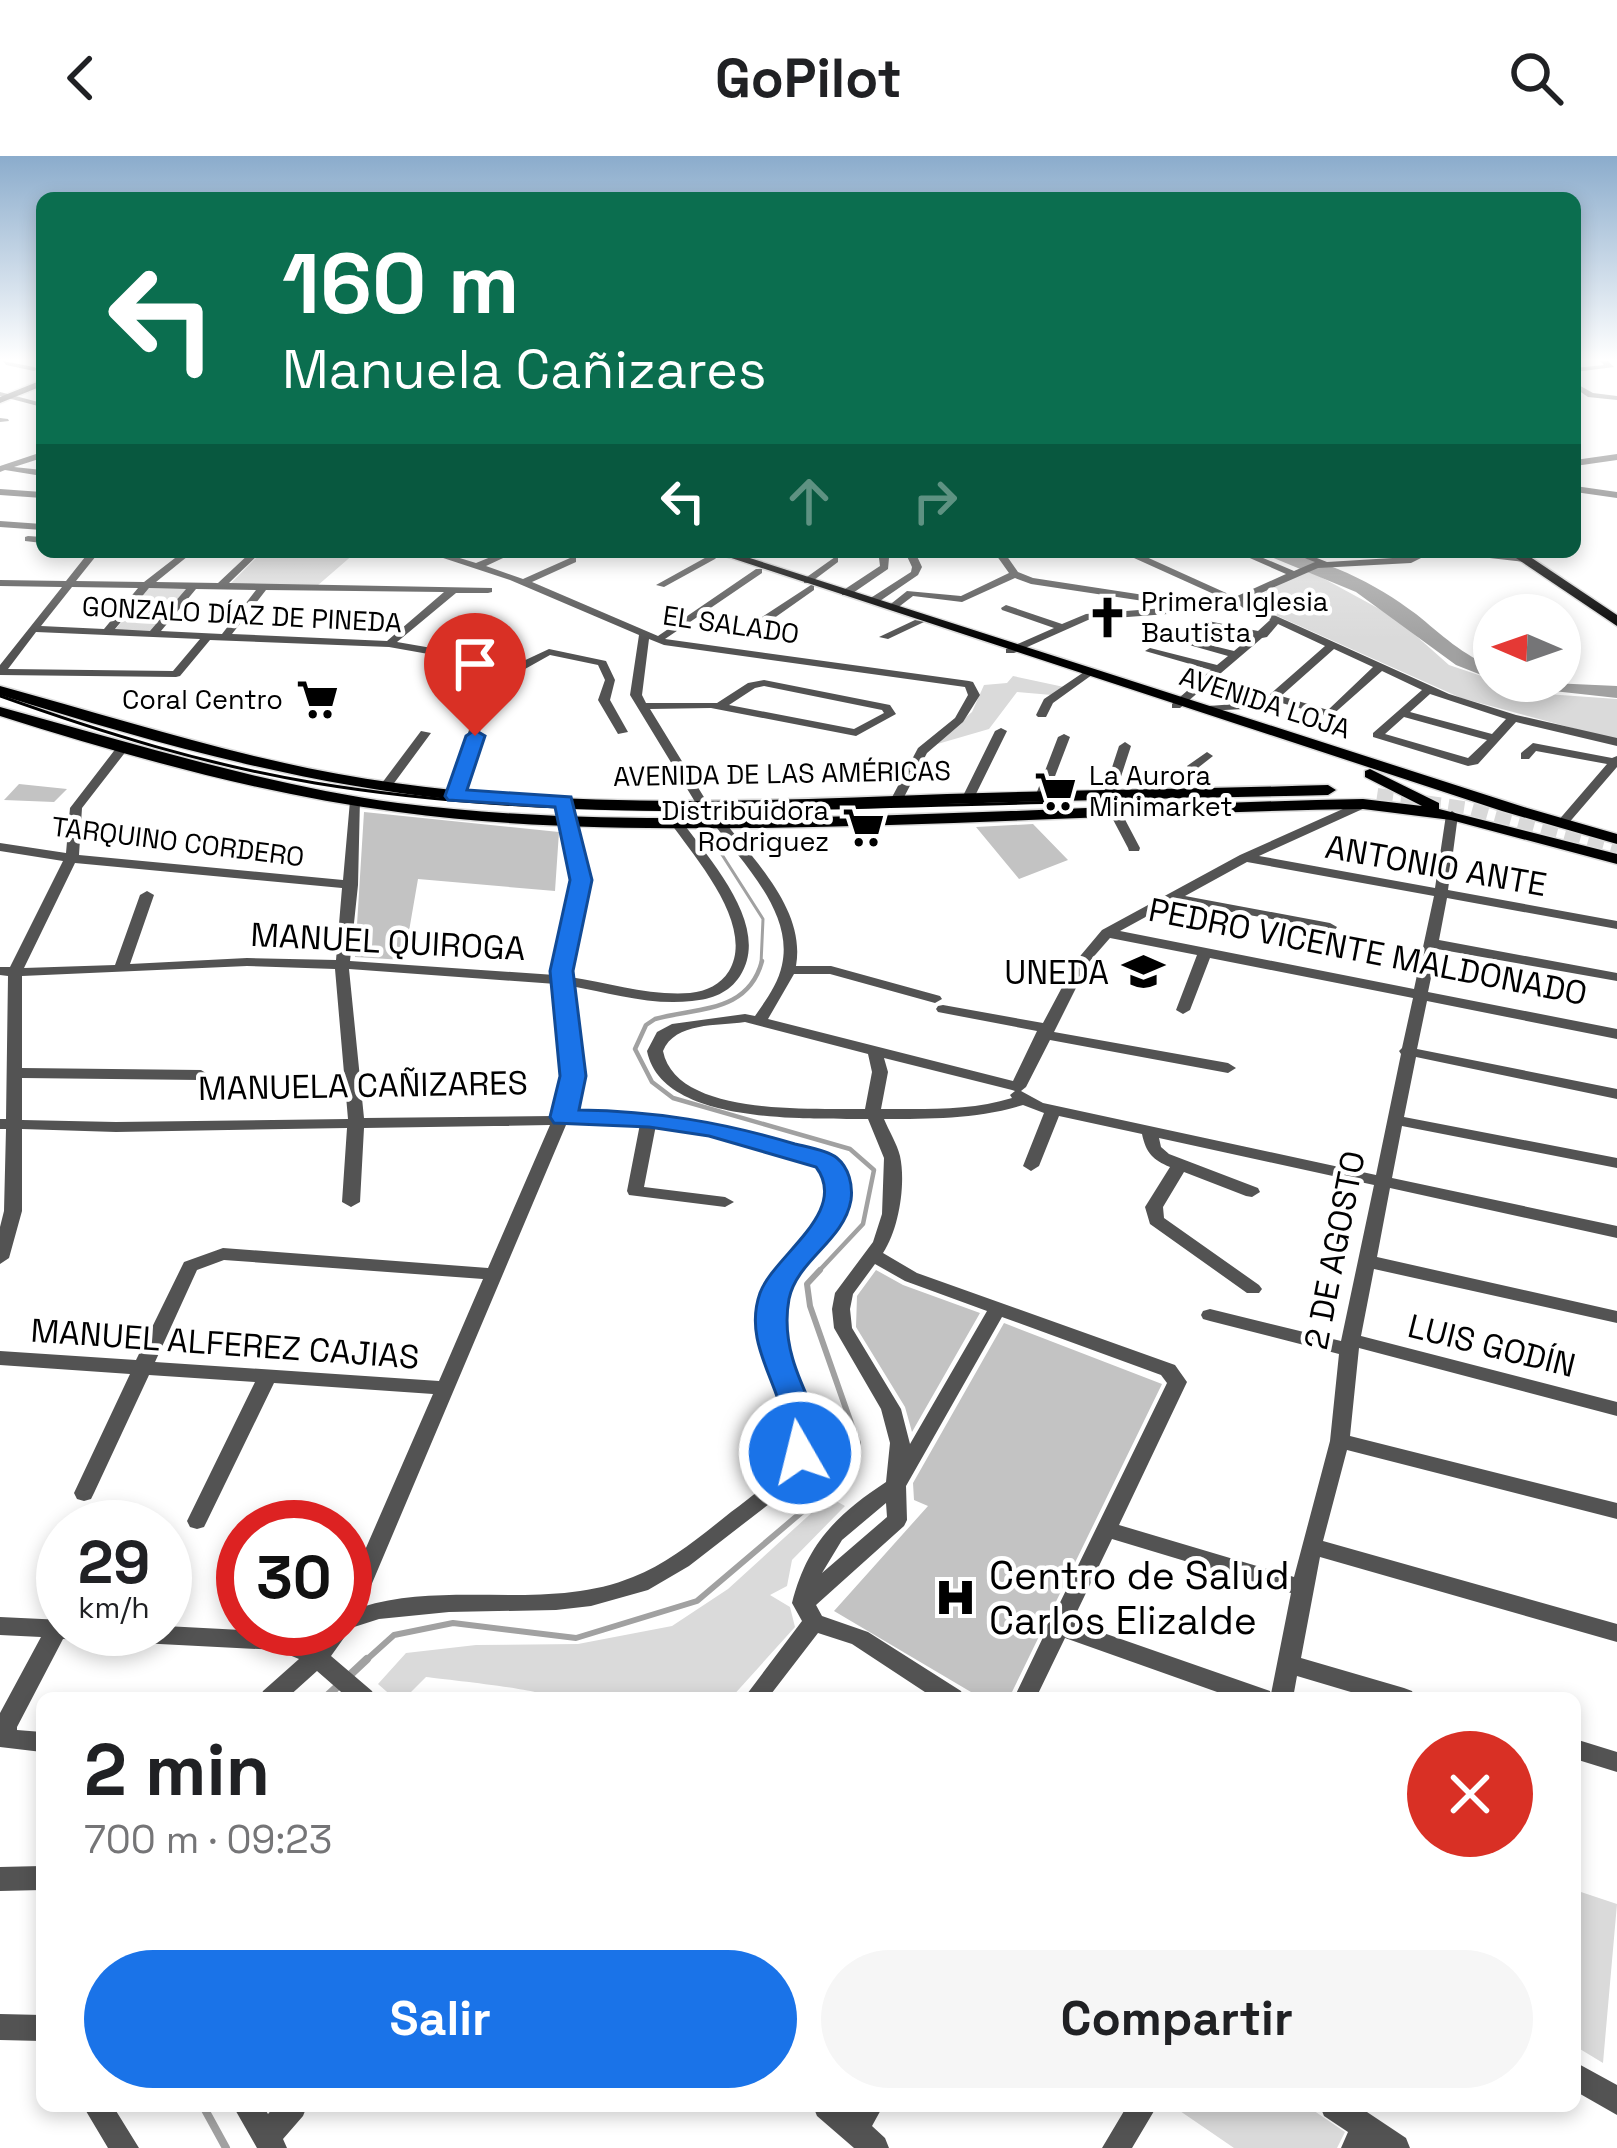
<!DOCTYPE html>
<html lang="es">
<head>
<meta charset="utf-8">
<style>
  :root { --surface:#fff; --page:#f6f6f6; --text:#202124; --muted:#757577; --accent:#1a73e8 }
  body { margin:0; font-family:"Space Grotesk",sans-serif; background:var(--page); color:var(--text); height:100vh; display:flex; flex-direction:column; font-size:45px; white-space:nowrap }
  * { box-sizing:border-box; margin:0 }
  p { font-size:39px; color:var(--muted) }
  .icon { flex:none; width:66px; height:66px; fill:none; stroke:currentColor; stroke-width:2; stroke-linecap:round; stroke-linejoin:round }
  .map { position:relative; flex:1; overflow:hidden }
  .sheet { position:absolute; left:36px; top:1536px; width:1545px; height:420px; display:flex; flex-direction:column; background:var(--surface); border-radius:18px; box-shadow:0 6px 18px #0003 }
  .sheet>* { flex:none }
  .banner { position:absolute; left:36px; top:36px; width:1545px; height:366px; border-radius:18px; box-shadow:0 6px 18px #0003; background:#0b6e4f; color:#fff; overflow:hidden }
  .needle { width:78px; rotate:272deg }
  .fabs { position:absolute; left:1473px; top:438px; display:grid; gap:24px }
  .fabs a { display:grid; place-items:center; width:108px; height:108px; border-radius:50%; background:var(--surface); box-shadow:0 6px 18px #0003; font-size:60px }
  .speed { position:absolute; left:36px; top:1344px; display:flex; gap:24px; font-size:60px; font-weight:700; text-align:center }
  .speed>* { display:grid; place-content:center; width:156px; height:156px; border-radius:50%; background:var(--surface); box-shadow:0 6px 18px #0003; line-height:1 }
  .speed small { font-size:30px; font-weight:400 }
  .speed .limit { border:18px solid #d22; background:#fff; color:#111 }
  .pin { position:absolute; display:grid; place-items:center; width:102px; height:102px; color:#fff; margin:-123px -51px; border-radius:50% 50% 50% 0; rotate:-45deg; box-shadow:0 0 12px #0007 }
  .pin .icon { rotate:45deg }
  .me { position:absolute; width:132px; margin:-66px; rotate:352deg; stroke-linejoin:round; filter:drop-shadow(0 0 9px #0008) }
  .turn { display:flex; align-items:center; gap:42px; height:252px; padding:0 48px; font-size:54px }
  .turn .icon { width:156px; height:156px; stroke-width:2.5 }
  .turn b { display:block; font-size:84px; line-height:102px }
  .lanes { display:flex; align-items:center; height:114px; padding:0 48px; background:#0003; justify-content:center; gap:60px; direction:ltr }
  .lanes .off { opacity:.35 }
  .round { display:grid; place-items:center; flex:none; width:126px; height:126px; border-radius:63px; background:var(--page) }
  .summary { display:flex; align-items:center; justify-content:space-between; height:204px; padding:0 48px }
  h1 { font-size:72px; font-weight:700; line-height:90px }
  .button { display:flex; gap:24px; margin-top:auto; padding:24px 48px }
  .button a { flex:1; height:138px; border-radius:72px; background:var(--accent); color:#fff; font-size:48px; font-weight:700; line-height:138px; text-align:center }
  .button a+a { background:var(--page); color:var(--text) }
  header { display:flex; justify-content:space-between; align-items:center; height:156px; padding:0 48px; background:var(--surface); font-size:54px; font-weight:700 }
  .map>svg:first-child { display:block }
  .green { fill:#dadada }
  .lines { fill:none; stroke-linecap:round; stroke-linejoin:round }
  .stream-far3 { stroke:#a1a1a1; stroke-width:3 }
  .stream-far2 { stroke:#a1a1a1; stroke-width:4.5 }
  .stream-far1 { stroke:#a1a1a1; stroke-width:6 }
  .stream { stroke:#a1a1a1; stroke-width:8 }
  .river { fill:#a1a1a1; fill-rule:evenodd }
  .building { fill:#c3c3c3 }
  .major-tunnel { stroke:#d9d9d9; stroke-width:16; stroke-dasharray:16 8; stroke-linecap:butt }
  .major-casing { stroke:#dbdbdb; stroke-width:3 }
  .highway-casing { stroke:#dbdbdb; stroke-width:3 }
  .minor { fill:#535353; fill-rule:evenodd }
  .major { fill:#000; fill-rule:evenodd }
  .highway { fill:#000; fill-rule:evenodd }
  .tram { stroke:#000; stroke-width:3 }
  .route { fill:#1a73e8; stroke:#114b97; stroke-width:3 }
  .labels { text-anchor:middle; stroke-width:9; stroke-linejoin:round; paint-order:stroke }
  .far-poi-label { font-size:27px; fill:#000; stroke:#fff; text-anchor:start }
  .far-street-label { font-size:27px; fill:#000; stroke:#fff }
  .street-label { font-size:33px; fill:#000; stroke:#fff }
  .poi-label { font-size:33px; fill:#000; stroke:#fff; text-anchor:end }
  .near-poi-label { font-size:39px; fill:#000; stroke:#fff; text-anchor:start }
</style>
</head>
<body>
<header><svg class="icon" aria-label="back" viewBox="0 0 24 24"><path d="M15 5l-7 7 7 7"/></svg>GoPilot<svg class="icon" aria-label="search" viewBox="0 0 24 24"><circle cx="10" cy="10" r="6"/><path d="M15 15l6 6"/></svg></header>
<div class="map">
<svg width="1617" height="1992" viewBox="0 0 1617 1992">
  <rect width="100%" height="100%" fill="#fff"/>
  <!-- green -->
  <path class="green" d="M262 396H364L355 397 317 430 230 428Z
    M1308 414 1396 462 1449 509 1532 537 1617 543V584L1461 542 1246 446Z
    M149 432 187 433 151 477 114 475Z
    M1013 520 1064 531 1052 539 1017 536 989 573 934 589 972 556 984 529 1007 527Z
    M829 1341 845 1350 792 1404 787 1430 770 1439 790 1451 795 1471 731 1542H553C542 1533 448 1524 426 1521L405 1542H394L378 1528 406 1497 476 1489 578 1488 672 1470 728 1433Z
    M1575 1734 1617 1748 1603 1907 1575 1890Z
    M1183 1950H1307L1345 1976 1337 1992H1234L1180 1955Z"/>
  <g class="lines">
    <!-- stream-far3 -->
    <path class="stream-far3" d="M705 672 763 763 761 808"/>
    <!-- stream-far2 -->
    <path class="stream-far2" d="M762 805C748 857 699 851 655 863L646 869 635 893 652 926 673 942 850 993 874 1014 863 1068 817 1117"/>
    <!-- stream-far1 -->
    <path class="stream-far1" d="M364 1506 394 1479 453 1467 576 1482 697 1445 843 1321 858 1287 810 1150 807 1128 820 1114"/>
    <!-- stream -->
    <path class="stream" d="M351 1518 367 1503
      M325 1542 338 1530
      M203 1950 226 1992"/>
    <!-- river -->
    <path class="river" d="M1259 396C1314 396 1373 425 1416 458 1441 478 1463 500 1494 511V524L1456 509 1356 436Z
      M1507 525 1617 530V542L1517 531Z"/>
  </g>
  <!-- building -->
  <path class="building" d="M19 628 67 633 54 646 4 644Z
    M364 656 559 676 555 735 418 723 404 804 355 801Z
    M1033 668 1068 704 1019 723 976 671Z
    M876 1114 903 1129 980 1157 912 1276 905 1251 856 1171 857 1140Z
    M1004 1167 1162 1228 1012 1536 991 1542 976 1539 834 1455 928 1350 914 1344 913 1327Z"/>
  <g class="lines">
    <!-- major-tunnel -->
    <path class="major-tunnel" d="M1377 640 1470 654 1617 695"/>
    <defs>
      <path id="major" d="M42 224V230L0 247V241Z
        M713 396H731L1527 652 1617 678V688L1502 655Z
        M0 530C132 566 260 609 395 627 578 653 764 645 947 638 1074 634 1201 633 1328 629L1336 634 1328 639C1201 642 1074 644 947 648 782 654 615 661 449 643 296 627 147 585 0 539Z
        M0 551C133 587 261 628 398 647 515 662 635 663 753 662 956 660 1160 647 1363 643L1422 650 1365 621V615L1370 613 1439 647V653L1617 698V708L1451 664 1363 653C1160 656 956 670 753 672 635 673 515 672 398 656 262 638 130 601 0 560Z"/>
      <path id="highway" d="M1507 396H1523L1617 459V470Z"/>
    </defs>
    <!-- major casing -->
    <use href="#major" class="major-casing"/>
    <!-- highway casing -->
    <use href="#highway" class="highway-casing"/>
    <!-- minor -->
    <path class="minor" d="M3 205 34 211 38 213 34 215 6 209Z
      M1600 205H1608L1614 211 1575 216V212L1604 209Z
      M1575 227 1593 237 1617 240V244L1588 241 1575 232Z
      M0 236 42 247V251L0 240Z
      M0 262 8 263 9 265 0 266Z
      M42 296V302L14 311 42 314V320L5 314 0 316V310Z
      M1617 298V304L1575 310V304Z
      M1575 330 1617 336V342L1575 336Z
      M0 333 42 336V342L0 339Z
      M41 356 42 362 38 361V357Z
      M0 365 42 368V374L0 371Z
      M28 380 42 381V387L25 385V381Z
      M89 396H193L156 426 218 427 251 396H261L229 427 492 432V436L488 437H456L397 486 519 507 549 493 606 505 615 524 610 544 628 576 618 578 598 544 605 524 598 509 550 499 525 513 489 545 461 640 455 644 449 640 478 544 513 513 389 491 210 484 180 520 176 521 0 519V509L62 431 0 430V424L66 425ZM96 400 175 402 144 426 76 425ZM72 431 138 432 104 473 41 470ZM149 432 186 433 150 475 115 473ZM196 433 256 434 222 478 161 475ZM266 434 444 436 387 485 232 478ZM36 476 200 483 173 515 8 513Z
      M425 396H440L476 407 503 396H516L486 410 523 423 570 402H576V406L532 426 658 480 756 413H762V417L665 483 969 525 973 526 980 539 963 566 927 597 902 645 896 649 890 645 918 592 955 562 968 539 965 531 664 489 649 483 642 539 646 547H717L748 527 764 524 890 549 896 558 856 580 711 552 650 553 710 651 704 655 700 654 630 539 639 479 510 424ZM764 530 882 554 884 557 854 573 729 549 755 532Z
      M905 396H915L922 411 918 419 877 447H869V443L911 416 912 411Z
      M994 396H1004L1018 416 1033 422 1170 443 1175 446 1170 449 1031 428 1015 422 962 446 913 440 896 453 887 451 907 435 961 440 1009 417Z
      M1133 396H1143L1142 399 1235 441 1286 418 1236 396H1249L1294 415 1315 406 1288 396H1302L1327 406 1409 401 1420 396H1433L1411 407 1318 412 1243 445 1449 538 1516 559 1617 582V590L1516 566 1478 608 1468 610 1373 581V577L1422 534 1382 515 1330 561 1275 545 1264 552 1205 555V551L1209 550 1261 546 1325 490 1278 468 1267 481 1262 482 1180 552H1172V548L1211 514 1145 495 1150 492 1217 509 1228 500 1168 483 1173 480 1234 495 1252 480 1208 469V465L1258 475 1270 464 1235 448 1220 454 1088 464 1014 497H1006V493L1054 472 1002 454 1001 452 1006 449 1062 468 1086 458 1218 448 1227 444 1134 402ZM1334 493 1373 511 1328 554 1281 540ZM1430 538 1506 563 1492 578 1410 556ZM1404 561 1487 584 1468 602 1385 578Z
      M1458 396H1488L1530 403 1525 406 1463 399Z
      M712 398 717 401 715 403 664 431 656 429Z
      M884 399 889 402 888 413 850 439H842V435L880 410 879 402Z
      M835 401 838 402V406L810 427H804V423Z
      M811 429 814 430V434L770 465H762V461Z
      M915 464 924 466 888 483 879 481Z
      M1087 514 1096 516 1053 547 1046 561H1038L1036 559 1044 543Z
      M1001 572 1007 575 974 642 968 646 964 645 962 642 995 575Z
      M421 575 431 577 389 634H381L379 631Z
      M1064 578 1070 581 1047 641 1045 644H1037L1035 641 1058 581Z
      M1125 586 1131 590 1115 639 1109 643 1105 642 1103 639 1119 590Z
      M1533 587 1612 602 1617 600V611L1567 669H1559L1557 666 1607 608 1536 595 1529 603H1521V597Z
      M121 590 127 594 82 652 79 699 343 724 350 645 352 642H360L358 729 350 805 555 819 574 724 558 645 564 641 570 645 588 724 570 821C609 827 650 840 690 837 707 835 720 829 729 815 756 769 694 701 670 666L672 663H680C709 703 772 770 740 820 729 837 712 843 692 845 652 850 610 837 571 830 576 873 588 918 571 959L649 958 712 967 831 1001 845 1022 848 1039 842 1056 830 1077 792 1124 785 1136 780 1159 781 1181 787 1201 810 1257 813 1275 811 1293 797 1320 769 1348 689 1410 648 1434 591 1450 556 1454 449 1456 379 1463 351 1472 331 1500 372 1535 375 1542H348L317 1515 287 1542H260L263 1535 299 1503 277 1494 63 1483 17 1571V1574L42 1576V1596L0 1591V1557L41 1481 0 1479V1461L63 1464V1473H165V1470L279 1476 313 1489 327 1473H345V1440L433 1238 274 1227 207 1365 204 1371 197 1373 190 1371 187 1365 255 1226 149 1219 94 1337 91 1343 84 1345 77 1343 74 1337 130 1218 0 1209V1195L136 1204 184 1106 223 1092 488 1112 550 969 364 972 360 1046 351 1051 342 1046 347 972 116 976 22 973V1055L9 1102 0 1108V1071L4 1055 6 973H0V963H6L8 820 0 819V811H10L63 705 0 695V687L66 697 70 652 117 591ZM75 707 342 732 336 804 247 802 130 808 154 739 147 735 140 739 115 809 24 812ZM247 810 335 813 348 963 116 966 22 964V922L201 924 209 919 201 914 22 912V820ZM349 813 556 828C561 872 573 918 554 960L364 962ZM640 968 627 1035 629 1039 725 1051 734 1046 725 1041 644 1031 656 969 710 977 819 1009C855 1061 775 1099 764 1149 752 1201 803 1242 792 1289 785 1318 753 1339 731 1356 701 1380 669 1407 633 1421 548 1456 449 1424 362 1451L566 969ZM224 1104 483 1123 439 1225 155 1206 197 1114Z
      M1207 596 1213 600 1199 611 1213 636 1207 640 1201 636 1187 610Z
      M1363 644 1369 648 1367 651 1259 700 1435 732 1446 659 1452 655 1458 659 1448 734 1617 765V773L1447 742 1439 784 1617 817V825L1437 793 1428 836 1617 873V883L1427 845 1417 893 1617 933V943L1416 901 1404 961 1617 1002V1012L1402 970 1392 1022 1617 1070V1082L1390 1032 1377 1101 1617 1155V1167L1374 1113 1361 1180 1617 1246V1260L1359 1192 1350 1280 1617 1347V1363L1347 1294 1323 1385 1617 1468V1486L1320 1401 1301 1502 1404 1532 1412 1535 1415 1542H1371L1297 1520 1293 1542H1234L1065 1482 1036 1542H1014L1047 1473 1046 1470 1052 1463 1167 1227 1161 1219 1002 1161 906 1330 907 1364 904 1370 816 1449 822 1460 868 1476 961 1535 964 1542H934L852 1488 818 1477 768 1542H744L802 1465 792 1447C807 1388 836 1359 886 1326L890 1287 881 1253 834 1172 832 1153 835 1137 873 1086 882 1058 884 1002 868 963C810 962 662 970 647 895L657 876 672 868 745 858 755 860C766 844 778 828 782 809 794 755 740 705 712 665L714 662H722C753 704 806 753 796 810H831L940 840 942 843 935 847 830 818H794L768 863 1013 925 1037 875 938 856 936 853 938 850 943 849 1043 867 1076 805 1102 774 1240 699ZM1247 706 1434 740 1414 833 1120 775 1173 746 1335 774 1337 771 1330 767 1185 740ZM1110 782 1197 799 1176 854 1183 858 1190 854 1210 802 1413 842 1402 892 1399 895 1401 898 1376 1019 1043 947 1021 935 1026 931 1050 884 1228 917 1236 912 1228 907 1054 876 1089 806ZM745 866 868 898 872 916 865 953C812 952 676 961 663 895 675 866 717 870 745 866ZM884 902 1012 934 1015 935 1010 939 1012 942C970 955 924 953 881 953L888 916ZM1023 949 1044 957 1023 1010 1031 1015 1039 1010 1059 960 1142 978C1146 997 1153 1004 1170 1011L1145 1051 1150 1068 1247 1137H1259L1262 1133 1259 1129 1164 1062 1163 1051 1184 1016 1246 1040 1252 1041 1260 1036 1258 1032 1169 998 1161 991 1159 982 1374 1029 1341 1185 1210 1153 1203 1155 1201 1159 1203 1163 1210 1165 1339 1198 1330 1285 1294 1421 1119 1369 1187 1226 1175 1209 917 1117 883 1097C899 1073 906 1028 900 1000 897 988 889 975 884 963 931 963 978 963 1023 949ZM875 1108 905 1125 987 1155 910 1288 901 1253 852 1172 850 1153 853 1138ZM886 1347 887 1361 822 1417 842 1384ZM1112 1383 1291 1437 1271 1538 1270 1535 1072 1466Z
      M1114 650 1120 654 1140 692 1139 695H1129L1128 692 1108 654Z
      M1575 1583 1617 1596V1616L1575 1603Z
      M42 1710V1734L0 1735V1711Z
      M0 1858 42 1859V1885L0 1884Z
      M1575 1906 1617 1929V1959L1575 1935Z
      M83 1950H113L139 1992H108Z
      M233 1950H263L268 1958 275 1950H307L303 1960 283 1983 287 1992H257Z
      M813 1950H848L851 1952 852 1950H883L872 1970 885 1982 889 1992H854L817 1960Z
      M1127 1950H1157L1132 1992H1102Z
      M1320 1950H1358L1406 1982 1410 1992H1341L1348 1976 1324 1960Z"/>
    <!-- major -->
    <use href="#major" class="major"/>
    <!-- highway -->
    <use href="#highway" class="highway"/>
    <!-- tram -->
    <path class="tram" d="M0 540C103 577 207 609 315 627 562 668 817 651 1067 646"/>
  </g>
  <!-- sky -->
  <linearGradient id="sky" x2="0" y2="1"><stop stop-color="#8baccc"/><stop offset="0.42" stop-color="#fff"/><stop offset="1" stop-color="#fff" stop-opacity="0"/></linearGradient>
  <rect width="1617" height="484" fill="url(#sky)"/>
  <!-- route -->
  <path class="route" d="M475 574 485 580 467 634 571 641 592 724 573 815 586 920 579 954C655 955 722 966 795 988 807 991 827 994 837 1002 849 1012 853 1029 851 1044 844 1085 797 1104 789 1143 780 1191 803 1231 822 1273L812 1305 800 1309 788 1305 784 1297C796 1242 739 1196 760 1137 774 1099 850 1056 816 1011L709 980 649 971 554 967 550 961 560 920 550 815 570 724 555 651 448 644 445 640 466 580Z"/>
  <!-- icons -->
  <defs>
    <symbol id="church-bare" viewBox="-9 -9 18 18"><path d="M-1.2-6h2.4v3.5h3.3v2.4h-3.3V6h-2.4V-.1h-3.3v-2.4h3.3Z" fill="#000" stroke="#fff" stroke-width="2.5" paint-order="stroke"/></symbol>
    <symbol id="supermarket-bare" viewBox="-9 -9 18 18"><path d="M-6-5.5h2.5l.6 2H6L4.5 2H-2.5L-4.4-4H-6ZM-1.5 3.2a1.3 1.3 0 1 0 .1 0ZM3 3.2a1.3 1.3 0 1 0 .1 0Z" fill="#000" stroke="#fff" stroke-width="2.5" paint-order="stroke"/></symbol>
    <symbol id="school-bare" viewBox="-9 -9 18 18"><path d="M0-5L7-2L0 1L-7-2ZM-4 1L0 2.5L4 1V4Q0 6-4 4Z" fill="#000" stroke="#fff" stroke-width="2.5" paint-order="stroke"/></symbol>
    <symbol id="hospital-bare" viewBox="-9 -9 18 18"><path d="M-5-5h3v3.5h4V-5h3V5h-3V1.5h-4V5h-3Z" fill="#000" stroke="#fff" stroke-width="2.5" paint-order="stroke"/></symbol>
  </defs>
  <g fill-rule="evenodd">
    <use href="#church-bare" x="1078" y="432" width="59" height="59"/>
    <use href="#supermarket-bare" x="288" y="514" width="59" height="59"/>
    <use href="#supermarket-bare" x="1026" y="606" width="59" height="59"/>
    <use href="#supermarket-bare" x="834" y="642" width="59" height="59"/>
    <use href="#school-bare" x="1114" y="786" width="59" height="59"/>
    <use href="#hospital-bare" x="926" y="1412" width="59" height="59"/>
  </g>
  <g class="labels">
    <!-- far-poi labels -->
    <g class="far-poi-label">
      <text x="1141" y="455">Primera Iglesia<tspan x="1141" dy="31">Bautista</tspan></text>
      <text x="283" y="553" text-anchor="end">Coral Centro</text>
      <text x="1089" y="629">La Aurora<tspan x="1089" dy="31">Minimarket</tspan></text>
      <text x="829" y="664" text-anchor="end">Distribuidora<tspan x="829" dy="31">Rodriguez</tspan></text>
    </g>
    <!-- far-street labels -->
    <g class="far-street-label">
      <text transform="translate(242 459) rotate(3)" y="9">GONZALO DÍAZ DE PINEDA</text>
      <text transform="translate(731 469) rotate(8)" y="9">EL SALADO</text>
      <text transform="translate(1265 547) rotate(18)" y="9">AVENIDA LOJA</text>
      <text transform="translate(782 618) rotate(-1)" y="9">AVENIDA DE LAS AMÉRICAS</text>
      <text transform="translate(178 686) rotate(7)" y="9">TARQUINO CORDERO</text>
    </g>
    <!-- street labels -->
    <g class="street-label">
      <text transform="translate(1436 709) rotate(10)" y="12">ANTONIO ANTE</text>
      <text transform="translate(388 785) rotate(3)" y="12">MANUEL QUIROGA</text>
      <text transform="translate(1368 795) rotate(11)" y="12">PEDRO VICENTE MALDONADO</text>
      <text transform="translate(363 929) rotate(-1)" y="12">MANUELA CAÑIZARES</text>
      <text transform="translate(1334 1094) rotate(-79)" y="12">2 DE AGOSTO</text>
      <text transform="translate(225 1187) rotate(4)" y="12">MANUEL ALFEREZ CAJIAS</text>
      <text transform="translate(1492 1189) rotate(14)" y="12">LUIS GODÍN</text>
    </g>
    <!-- poi labels -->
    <g class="poi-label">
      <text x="1109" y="828">UNEDA</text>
    </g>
    <!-- near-poi labels -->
    <g class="near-poi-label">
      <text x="989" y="1433">Centro de Salud<tspan x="989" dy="45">Carlos Elizalde</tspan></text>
    </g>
  </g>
</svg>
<div class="fabs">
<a><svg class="needle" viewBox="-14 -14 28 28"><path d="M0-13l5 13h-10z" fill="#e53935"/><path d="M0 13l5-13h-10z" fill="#757577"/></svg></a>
</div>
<div class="speed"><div>29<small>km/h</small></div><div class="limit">30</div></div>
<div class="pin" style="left:475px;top:580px;background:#d93025"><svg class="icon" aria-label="arrive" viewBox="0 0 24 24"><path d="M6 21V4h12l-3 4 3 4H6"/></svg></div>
<svg class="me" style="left:800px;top:1297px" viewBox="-20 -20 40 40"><circle r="17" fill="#1a73e8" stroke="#fff" stroke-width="3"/><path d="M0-11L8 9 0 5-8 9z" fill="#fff"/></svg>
<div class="banner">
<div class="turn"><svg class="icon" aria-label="left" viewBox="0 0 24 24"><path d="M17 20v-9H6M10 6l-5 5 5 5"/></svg><div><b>160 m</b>Manuela Cañizares</div></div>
<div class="lanes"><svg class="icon" aria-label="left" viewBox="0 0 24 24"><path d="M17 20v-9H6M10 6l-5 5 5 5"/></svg><svg class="icon off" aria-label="ahead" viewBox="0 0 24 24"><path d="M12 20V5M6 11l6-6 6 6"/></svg><svg class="icon off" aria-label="right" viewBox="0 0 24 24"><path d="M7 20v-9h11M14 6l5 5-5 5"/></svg></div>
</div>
<section class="sheet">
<div class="summary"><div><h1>2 min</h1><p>700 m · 09:23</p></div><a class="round" style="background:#d93025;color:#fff"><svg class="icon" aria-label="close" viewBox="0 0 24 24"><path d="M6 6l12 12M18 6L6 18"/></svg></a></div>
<div class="button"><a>Salir</a><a>Compartir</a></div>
</section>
</div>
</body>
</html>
